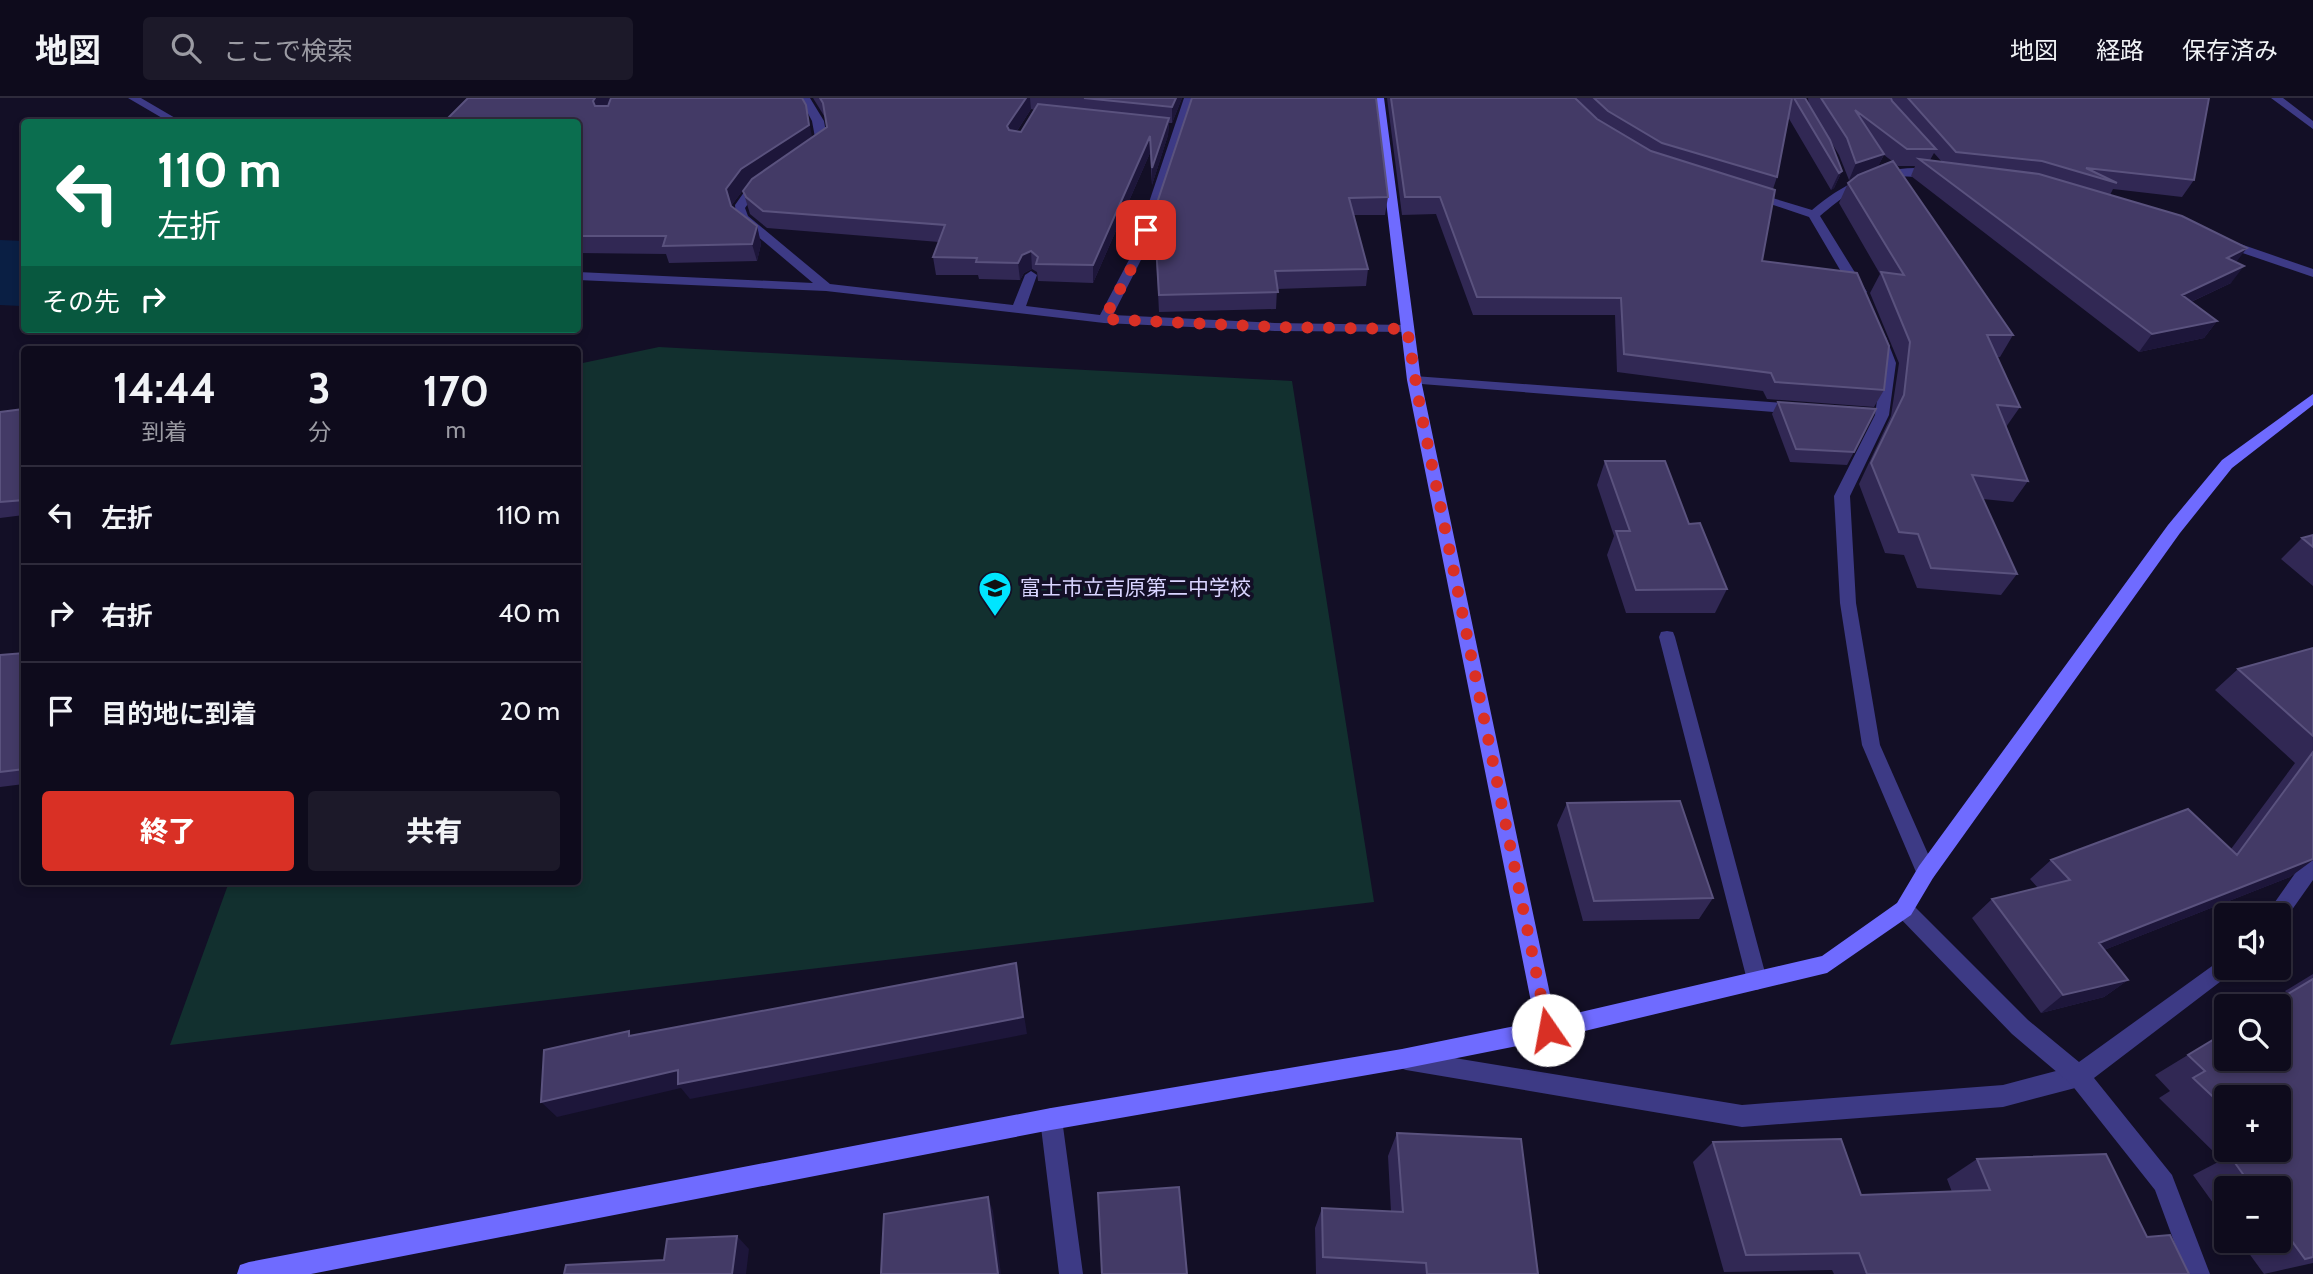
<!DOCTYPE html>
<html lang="ja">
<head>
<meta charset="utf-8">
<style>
  :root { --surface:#0e0b1c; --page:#1c1929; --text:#f1f3f6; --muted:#9b9ba3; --line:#2e2b3b; --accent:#d93025 }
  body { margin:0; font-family:Cabin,"Noto Sans JP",sans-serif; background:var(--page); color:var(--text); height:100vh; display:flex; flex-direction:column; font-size:26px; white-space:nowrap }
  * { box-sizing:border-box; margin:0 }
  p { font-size:23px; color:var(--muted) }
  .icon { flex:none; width:38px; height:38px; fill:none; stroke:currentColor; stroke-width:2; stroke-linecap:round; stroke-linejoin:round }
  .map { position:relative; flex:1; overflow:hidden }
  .sheet { position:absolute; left:21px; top:248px; width:560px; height:539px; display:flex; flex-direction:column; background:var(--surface); border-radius:7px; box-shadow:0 4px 10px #0003,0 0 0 2px var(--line) }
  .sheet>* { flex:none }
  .top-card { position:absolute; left:21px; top:21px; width:560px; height:214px; border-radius:7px; box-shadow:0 4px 10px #0003,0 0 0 2px var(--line); background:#0b6e4f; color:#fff; overflow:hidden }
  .tools { position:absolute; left:2214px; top:805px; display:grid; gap:14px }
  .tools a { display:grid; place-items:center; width:77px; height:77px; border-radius:7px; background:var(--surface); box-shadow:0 4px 10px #0003,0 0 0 2px var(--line); font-size:35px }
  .pin { position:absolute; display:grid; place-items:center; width:60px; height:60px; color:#fff; margin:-30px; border-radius:14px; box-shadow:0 4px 10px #0006 }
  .me { position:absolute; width:77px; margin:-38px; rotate:348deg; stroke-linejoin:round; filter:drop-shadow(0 0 5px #0008) }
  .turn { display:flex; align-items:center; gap:24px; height:147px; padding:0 21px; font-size:32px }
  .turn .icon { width:91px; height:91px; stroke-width:2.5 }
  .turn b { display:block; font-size:49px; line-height:60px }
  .then { display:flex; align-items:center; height:66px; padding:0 21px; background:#0003; gap:14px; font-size:26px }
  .eta { display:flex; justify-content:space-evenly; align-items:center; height:119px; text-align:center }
  .eta b { font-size:42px; font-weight:800; line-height:49px }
  .button { display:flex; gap:14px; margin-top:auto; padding:14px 21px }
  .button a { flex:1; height:80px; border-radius:7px; background:var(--accent); color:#fff; font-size:28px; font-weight:800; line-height:80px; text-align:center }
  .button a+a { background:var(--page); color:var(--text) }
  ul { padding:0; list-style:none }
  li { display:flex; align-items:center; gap:21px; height:98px; padding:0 21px; border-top:2px solid var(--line) }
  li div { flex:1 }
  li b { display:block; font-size:26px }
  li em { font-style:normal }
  header { display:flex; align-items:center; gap:42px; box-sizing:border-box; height:98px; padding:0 35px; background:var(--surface); border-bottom:2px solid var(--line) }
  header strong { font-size:33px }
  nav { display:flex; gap:38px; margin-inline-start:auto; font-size:24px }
  .search { width:490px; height:63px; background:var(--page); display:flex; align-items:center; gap:18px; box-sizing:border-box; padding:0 24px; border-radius:7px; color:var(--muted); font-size:26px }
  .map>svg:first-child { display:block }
  .green { fill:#12302f }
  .water { fill:#0a1f44 }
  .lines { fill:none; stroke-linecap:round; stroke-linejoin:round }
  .lane { fill:#3d3a85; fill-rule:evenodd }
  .street { fill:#3d3a85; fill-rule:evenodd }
  .secondary { fill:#6f6bff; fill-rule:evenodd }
  .wall { fill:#312854; fill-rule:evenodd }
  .shaded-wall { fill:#1d163a }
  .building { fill:#433a66; stroke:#5a527e; stroke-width:2 }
  .route { stroke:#d93025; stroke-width:12; stroke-dasharray:0 21.6 }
  .labels { text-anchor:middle; stroke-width:7; stroke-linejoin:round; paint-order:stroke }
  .poi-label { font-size:21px; fill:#d9d4ff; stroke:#130f26; text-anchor:start }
</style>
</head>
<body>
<header>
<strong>地図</strong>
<div class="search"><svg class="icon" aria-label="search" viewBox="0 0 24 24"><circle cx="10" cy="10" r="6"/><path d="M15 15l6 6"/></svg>ここで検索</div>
<nav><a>地図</a><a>経路</a><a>保存済み</a></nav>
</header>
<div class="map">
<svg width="2313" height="1176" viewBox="0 0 2313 1176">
  <rect width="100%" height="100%" fill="#130f26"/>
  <!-- green -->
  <path class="green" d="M659 249 1292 283 1374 804 170 947 229 784H578V266Z"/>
  <!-- water -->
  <path class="water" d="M0 142 24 143V205L21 208 0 207Z"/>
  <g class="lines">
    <!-- lane -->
    <path class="lane" d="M1667 533 1673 534 1675 539 1767 882 1764 889 1757 892 1750 889 1747 882 1659 539 1661 534Z
      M1406 952 1742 1007 2003 987 2079 967 2087 970 2090 978 2087 986 2079 989 2003 1009 1742 1029 1406 972 1398 969 1395 962 1398 955Z"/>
    <!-- street -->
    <path class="street" d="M128 0H141L182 24H169Z
      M800 0H810L824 23 828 46 816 54 806 52 816 45 812 23Z
      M1184 0H1194L1143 158 1113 217 1275 225 1407 227 1412 228V234L1275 233 1104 225 826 193 578 182V174L813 185 736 120 735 107 747 90 763 81 769 85 755 96 745 110 748 118 830 186 1013 207 1025 177 1031 173 1037 177 1026 208 1100 217 1131 158Z
      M2271 0H2283L2313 23V31Z
      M1915 70 1934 71 1940 75C1931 82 1900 77 1886 79 1861 84 1840 101 1820 118L1867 194 1860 198 1853 194 1809 119 1747 98 1753 94 1812 112C1843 86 1873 71 1915 70Z
      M2223 140 2313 171V179L2219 147V141Z
      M1879 235 1886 239 1896 265 1889 317 1850 398 1856 505 1880 647 1936 774 1933 780 1926 783 1919 780 1916 774 1862 647 1840 505 1834 398 1875 317 1882 265 1872 239Z
      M1414 278 1798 306 1805 311 1798 316 1409 285V279Z
      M2313 758V782L2284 823 2278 825V817H2267L2270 811 2306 760Z
      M1904 802 1911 805 2028 922 2079 964 2226 858V870H2235L2233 874 2094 980 2172 1077 2210 1176H2186L2155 1092 2071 986 2012 936 1897 817 1894 811 1897 805Z
      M1051 1010 1059 1013 1062 1021 1083 1176H1059L1040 1021 1043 1013Z"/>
    <!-- secondary -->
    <path class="secondary" d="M1374 0H1384L1421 282 1555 920 1822 858 1897 805 1919 768 2168 427 2222 362 2313 296V307L2232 370 2180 435 1933 780 1911 817 1827 875 1547 942 1402 971 1051 1032 311 1176H237L240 1167 249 1164 1051 1010 1402 951 1535 924 1407 282Z"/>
  </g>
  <!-- wall -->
  <path class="wall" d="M611 0 606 8 812 39 827 29 826 21 813 0H1182L1172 25H1169L1168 37 1152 87 1150 55 1093 185 1038 183 1037 174 1032 171 1024 175 1020 182 979 181 978 177H936L933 159 939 144 767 130 750 116 743 93 749 86 746 88 731 108 757 128 761 146 757 163 669 165 666 156 578 155V24ZM1031 11 1035 12 1021 34 1017 33Z
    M1192 0 1388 99 1385 117H1353L1368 171 1366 188 1277 191 1276 211 1159 214 1154 114Z
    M1387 0H1805L1809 8 1808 0H1891L1894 5 1891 0H2209L2194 82 2182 99 2113 91 2110 97 2236 164 2231 185 2191 204 2217 223 2204 240 2139 254 1911 78 1915 68H1898L1895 66 2013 237 2000 259H1997L2020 309 2006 329 2028 383 2013 404 1983 401 2017 476 2001 497 1917 490 1904 457 1885 455 1859 386 1891 318 1899 265 1870 195 1880 176 1839 105 1848 85 1853 81 1849 82 1839 57 1822 29 1842 73 1834 90 1831 92 1788 19 1777 79 1773 91 1762 163 1884 292 1874 309 1767 301 1763 293 1617 274 1615 217H1473L1436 116 1402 117ZM1934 55 1942 64 1930 62ZM1884 57 1892 63 1878 68Z
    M1778 304 1854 354 1847 367 1790 364 1772 316Z
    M24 311V417L0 420V314Z
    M1605 363 1689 426 1727 491 1715 515H1626L1607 457 1614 438 1597 387Z
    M2313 437V488L2281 461 2302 440Z
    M2313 550V762L2290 779 2104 852 2128 882 2104 899 2041 915 1972 820 1992 801 2038 790 2030 781 2051 762 2231 751 2295 665 2215 592 2238 571Z
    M24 555V686L0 689V557Z
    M1567 705 1713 800 1699 821 1583 823 1557 727Z
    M2313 876V1165L2264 1176 2240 1143H2278V1090H2226V1123L2193 1077 2222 1062 2159 1000 2170 993 2155 977 2288 896 2285 893ZM2226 999 2278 1052H2226Z
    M1397 1035 1538 1176H1316L1315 1130 1322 1110 1391 1114 1388 1058Z
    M1713 1044 1861 1097 1952 1094 1947 1081 1977 1061 2147 1139 2189 1176H1834L1832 1172 1724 1174 1693 1064Z"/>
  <!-- shaded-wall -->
  <path class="shaded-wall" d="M595 0H611L599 20 593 3Z
    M1026 0H1030L1031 11 1009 45 1007 28Z
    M1176 0H1182L1172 25V9Z
    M806 7 813 44 746 88 731 108 726 91 741 71Z
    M1169 20 1168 37 1152 87V70Z
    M1150 38V55L1093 185V167Z
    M1884 56 1876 73 1849 82 1856 65Z
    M1842 73 1834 90 1831 92 1839 75Z
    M757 128 761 146 757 163 752 146Z
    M2247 150 2234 167 2227 160Z
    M1031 153 1032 171 1024 175 1020 182 1018 165 1022 157Z
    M2244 168 2231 185 2169 214 2182 197Z
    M2217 223 2204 240 2139 254 2152 236Z
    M2313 761V762L2290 779 2076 863 2099 845Z
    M1016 865 1027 936 690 1001 681 990 557 1019 541 1004Z
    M2128 882 2104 899 2041 915 2063 897Z
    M988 1099 993 1113 1001 1176H998Z
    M737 1138 749 1151 746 1176H732Z"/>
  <!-- building -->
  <path class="building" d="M468 0H595L593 3 595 8H608L611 0H802L806 7 809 27 741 71 726 91 731 108 757 128 752 146 663 148 666 138H578V24H444Z
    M820 0H1026L1007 28 1009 32 1021 34 1038 6 1169 20 1152 70 1150 38 1093 167 1036 166 1038 159 1031 153 1022 157 1018 165 976 164 977 160 933 159 945 127 763 113 746 99 743 93 752 81 827 29 823 5Z
    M1084 0H1176L1172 9Z
    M1192 0H1376L1388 99 1349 100 1368 171 1275 173 1278 194 1159 197 1154 114Z
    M1391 0H1575L1597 21 1651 53 1775 92 1762 163 1857 175 1889 248 1884 292 1775 284 1771 275 1624 256 1621 200 1477 199 1440 99H1405Z
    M1594 0H1792L1777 79 1662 45 1608 13Z
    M1794 0H1805L1830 42 1842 73 1839 75Z
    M1821 0H1891L1892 3 1936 51H1907L1855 12 1884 56 1856 65 1847 40Z
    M1908 0H2209L2194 82 2086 70 2117 85 2042 63 1956 54Z
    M1919 61 2039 76 2182 118 2247 150 2227 160 2244 168 2182 197 2217 223 2152 236Z
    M1893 63 2013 237H1987L2020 309 1997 307 2028 383 1972 377 2017 476 1931 470 1918 436 1899 434 1871 365 1904 297 1910 244 1881 174 1904 177 1848 85 1858 77Z
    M1778 304 1876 311 1854 354 1796 351Z
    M24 311V402L0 404V314Z
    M1605 363H1665L1689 426 1700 425 1727 491 1636 492 1616 433H1630Z
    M2313 437V449L2302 440Z
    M2313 550V638L2238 571Z
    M24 555V671L0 674V557Z
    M2313 654V761L2099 845 2128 882 2063 897 1992 801 2070 782 2051 762 2188 711 2237 757Z
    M1680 703 1713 800 1594 803 1567 705Z
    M1016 865 1023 919 678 986V972L541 1004 544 952 629 933V938Z
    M2313 881V1159L2305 1161 2278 1124V1090H2253L2230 1058 2259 1052H2278V999H2226V1011L2193 980 2205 973 2188 957 2226 934V961H2278V908H2268Z
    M1397 1035 1521 1041 1538 1176H1427L1426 1165 1323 1159 1322 1110 1403 1114Z
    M1841 1041 1861 1097 1990 1092 1977 1061 2106 1056 2147 1139 2170 1137 2189 1176H1867L1859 1155 1746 1157 1713 1044Z
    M1179 1089 1187 1176H1102L1098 1095Z
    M988 1099 998 1176H881L884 1116Z
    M737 1138 732 1176H564L566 1167 664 1162 667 1141Z"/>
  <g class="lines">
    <!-- route -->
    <path class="route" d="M1146 132 1138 158 1104 221 1275 229 1407 231 1420 309 1548 932"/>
  </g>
  <!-- icons -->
  <defs>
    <symbol id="school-pin" viewBox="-11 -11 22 30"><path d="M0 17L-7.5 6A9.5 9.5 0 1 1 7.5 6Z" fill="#00e5ff" stroke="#130f26"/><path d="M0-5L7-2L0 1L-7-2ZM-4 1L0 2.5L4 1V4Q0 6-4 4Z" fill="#111"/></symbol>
  </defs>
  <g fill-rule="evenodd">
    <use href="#school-pin" x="976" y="471" width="38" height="52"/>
  </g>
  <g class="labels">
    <!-- poi labels -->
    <g class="poi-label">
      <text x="1020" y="497">富士市立吉原第二中学校</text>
    </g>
  </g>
</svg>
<div class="tools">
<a><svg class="icon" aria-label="sound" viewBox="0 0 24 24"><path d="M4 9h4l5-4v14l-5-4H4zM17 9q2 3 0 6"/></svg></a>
<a><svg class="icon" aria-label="search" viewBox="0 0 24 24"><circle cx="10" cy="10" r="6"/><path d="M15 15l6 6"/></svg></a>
<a>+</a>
<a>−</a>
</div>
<div class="pin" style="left:1146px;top:132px;background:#d93025"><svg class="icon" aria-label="arrive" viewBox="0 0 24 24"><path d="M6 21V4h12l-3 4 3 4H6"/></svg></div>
<svg class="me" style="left:1548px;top:932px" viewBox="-20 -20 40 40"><circle r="19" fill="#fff"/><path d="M0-13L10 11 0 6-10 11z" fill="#d93025"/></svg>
<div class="top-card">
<div class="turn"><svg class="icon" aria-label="left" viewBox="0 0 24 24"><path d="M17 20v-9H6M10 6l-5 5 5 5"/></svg><div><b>110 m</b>左折</div></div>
<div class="then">その先<svg class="icon" aria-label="right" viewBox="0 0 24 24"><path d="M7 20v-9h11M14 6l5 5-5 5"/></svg></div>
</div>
<section class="sheet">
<div class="eta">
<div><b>14:44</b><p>到着</p></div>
<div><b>3</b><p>分</p></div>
<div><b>170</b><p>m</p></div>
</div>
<ul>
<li><svg class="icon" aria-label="left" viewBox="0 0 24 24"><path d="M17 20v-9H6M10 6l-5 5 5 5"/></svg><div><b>左折</b></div><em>110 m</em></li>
<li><svg class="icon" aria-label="right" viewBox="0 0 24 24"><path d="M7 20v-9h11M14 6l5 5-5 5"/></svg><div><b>右折</b></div><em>40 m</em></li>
<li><svg class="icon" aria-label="arrive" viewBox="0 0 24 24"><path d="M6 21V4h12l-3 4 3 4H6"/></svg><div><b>目的地に到着</b></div><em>20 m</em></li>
</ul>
<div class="button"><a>終了</a><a>共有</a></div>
</section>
</div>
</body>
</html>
